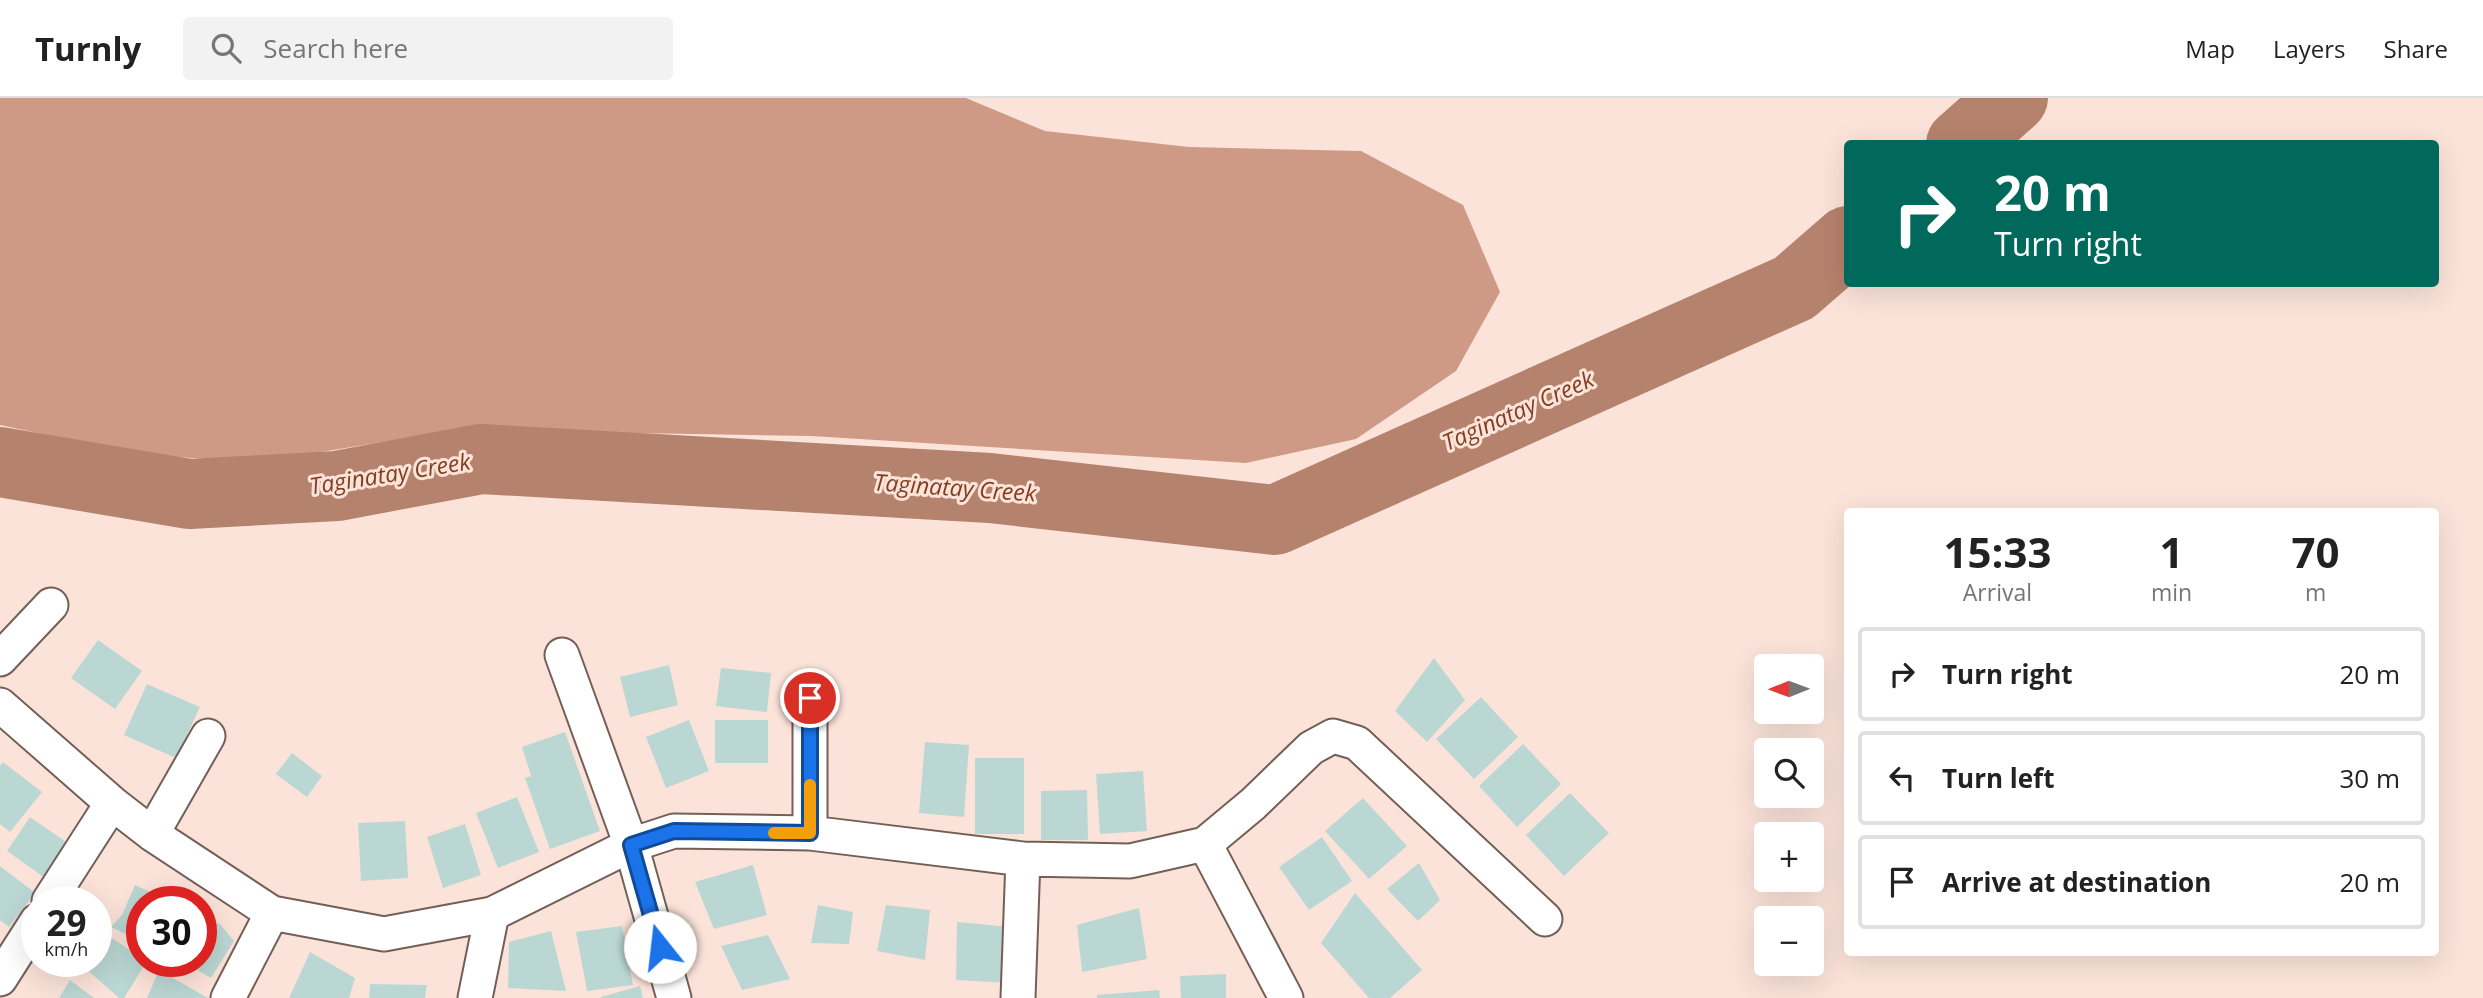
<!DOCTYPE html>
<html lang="en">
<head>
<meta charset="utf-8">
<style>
  :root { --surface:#fff; --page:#f2f2f2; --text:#222; --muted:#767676; --line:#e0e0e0 }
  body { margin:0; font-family:"Open Sans",sans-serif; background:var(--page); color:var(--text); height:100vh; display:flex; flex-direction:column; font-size:26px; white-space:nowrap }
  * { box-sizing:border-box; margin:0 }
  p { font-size:23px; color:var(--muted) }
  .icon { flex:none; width:38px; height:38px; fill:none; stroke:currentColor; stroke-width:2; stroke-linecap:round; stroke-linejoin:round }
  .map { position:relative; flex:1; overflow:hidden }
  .side { position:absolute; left:1844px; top:410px; width:595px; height:448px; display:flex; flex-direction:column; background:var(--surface); border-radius:7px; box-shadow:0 7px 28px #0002 }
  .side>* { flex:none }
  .guide { position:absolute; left:1844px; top:42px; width:595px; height:147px; border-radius:7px; box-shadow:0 7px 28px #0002; background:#00695c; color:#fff; overflow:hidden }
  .needle { width:46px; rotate:269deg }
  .controls { position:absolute; left:1754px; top:556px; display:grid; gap:14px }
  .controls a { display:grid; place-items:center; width:70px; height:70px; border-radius:7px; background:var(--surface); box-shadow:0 7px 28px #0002; font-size:35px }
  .speed { position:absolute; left:21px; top:788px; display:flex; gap:14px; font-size:35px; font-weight:700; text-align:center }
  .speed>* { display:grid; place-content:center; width:91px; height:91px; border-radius:50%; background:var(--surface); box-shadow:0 7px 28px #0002; line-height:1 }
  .speed small { font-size:18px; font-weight:400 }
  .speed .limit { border:10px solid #d22; background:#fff; color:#111 }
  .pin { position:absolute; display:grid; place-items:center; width:60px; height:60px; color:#fff; margin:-30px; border:4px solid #fff; border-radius:50%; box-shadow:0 2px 7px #0007 }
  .me { position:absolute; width:77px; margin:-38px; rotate:344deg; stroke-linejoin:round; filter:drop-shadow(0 0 5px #0008) }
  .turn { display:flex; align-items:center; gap:24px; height:147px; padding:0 35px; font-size:32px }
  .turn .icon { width:91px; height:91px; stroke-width:2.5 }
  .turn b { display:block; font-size:49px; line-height:60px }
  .eta { display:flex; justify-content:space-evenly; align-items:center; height:119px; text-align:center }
  .eta b { font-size:42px; font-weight:700; line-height:49px }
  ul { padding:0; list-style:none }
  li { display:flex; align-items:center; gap:21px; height:94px; margin:0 14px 10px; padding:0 21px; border:4px solid var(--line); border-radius:7px }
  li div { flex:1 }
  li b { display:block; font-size:26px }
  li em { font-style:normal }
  header { display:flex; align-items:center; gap:42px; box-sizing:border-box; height:98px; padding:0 35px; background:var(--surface); border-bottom:2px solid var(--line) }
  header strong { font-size:33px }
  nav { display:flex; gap:38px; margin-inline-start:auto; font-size:24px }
  .search { width:490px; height:63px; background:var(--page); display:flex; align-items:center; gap:18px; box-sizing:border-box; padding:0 24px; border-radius:7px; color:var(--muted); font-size:26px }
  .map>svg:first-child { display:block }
  .forest { fill:#cf9a85 }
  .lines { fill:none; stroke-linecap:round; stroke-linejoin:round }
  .river { stroke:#b5826d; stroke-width:70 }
  .building { fill:#bbd7d3 }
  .minor-casing { stroke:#745f57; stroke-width:37 }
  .minor { stroke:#fff; stroke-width:33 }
  .route-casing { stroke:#114b97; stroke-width:18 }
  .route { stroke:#1a73e8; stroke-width:12 }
  .slow { stroke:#f59e0b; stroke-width:12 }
  .labels { text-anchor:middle; stroke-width:6; stroke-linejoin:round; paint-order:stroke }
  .water-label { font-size:23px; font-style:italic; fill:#813e21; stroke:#fbe3d9 }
</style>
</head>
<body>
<header>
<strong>Turnly</strong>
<div class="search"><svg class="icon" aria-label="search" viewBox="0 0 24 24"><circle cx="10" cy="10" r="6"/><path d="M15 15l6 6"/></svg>Search here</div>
<nav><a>Map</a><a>Layers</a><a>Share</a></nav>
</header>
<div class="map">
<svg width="2483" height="900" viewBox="0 0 2483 900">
  <rect width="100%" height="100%" fill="#fbe3d9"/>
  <!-- forest -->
  <path class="forest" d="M0 0H966L1045 33 1189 49 1361 53 1463 107 1500 194 1456 273 1356 341 1246 365 811 338 518 333 419 338 260 364 142 357 0 327Z"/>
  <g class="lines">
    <!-- river -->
    <path class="river" d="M1961 46 2013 0
      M0 364 189 396 337 388 481 361 990 390 1275 422 1794 190 1848 143"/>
  </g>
  <!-- building -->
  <path class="building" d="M98 542 142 573 115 611 71 580Z
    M1434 560 1465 602 1427 644 1395 613Z
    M669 567 678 607 630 619 620 579Z
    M721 570 771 575 767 614 716 608Z
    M147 586 200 609 176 660 124 637Z
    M1481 599 1518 639 1474 681 1436 641Z
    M689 622 709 673 666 690 646 639Z
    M715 622H768V665H715Z
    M565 634 600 733 550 751 525 680 531 678 522 649Z
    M925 644 969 647 964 719 919 715Z
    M1523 646 1561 686 1517 729 1479 688Z
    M292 655 322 678 307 699 276 676Z
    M975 660H1024V736H975Z
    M3 664 42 694 10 734 0 726V668Z
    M1143 673 1147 733 1100 736 1096 676Z
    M1087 692 1088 742H1041V693Z
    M1570 695 1609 735 1564 778 1526 737Z
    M517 699 539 754 498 770 476 715Z
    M1363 700 1407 748 1369 781 1325 733Z
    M30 719 69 746 45 780 7 753Z
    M405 723 408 780 361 783 358 725Z
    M465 726 481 777 443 790 427 739Z
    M1322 739 1352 783 1309 812 1279 769Z
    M1419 765 1440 802 1418 823 1387 791Z
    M753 767 767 817 714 831 695 784Z
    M0 768 35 795 9 829 0 822Z
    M135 787 159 798 162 803H142V844L111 829 122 817Z
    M1355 795 1422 872 1390 900H1369L1321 845Z
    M818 807 853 814 849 846 811 845Z
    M886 807 930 812 925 862 877 853Z
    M1139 810 1147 861 1082 874 1077 827Z
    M201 821 220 826 234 843 211 880 182 863H201Z
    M957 824 1010 829 1011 885 956 882Z
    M622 828 633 887 587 893 576 834Z
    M551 833 566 893 508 890 509 844Z
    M104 835 142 860V863H147L124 900H119L83 868 86 863H96V847Z
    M768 837 790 881 742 892 721 848Z
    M310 854 355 880 349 900H289Z
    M159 872 208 900H147Z
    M1226 876V900H1181L1180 878Z
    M70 882 94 900H59Z
    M370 886 427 887 425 900H369Z
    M640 888 643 900H601V899Z
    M1159 892 1160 900H1097V897Z"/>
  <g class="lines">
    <defs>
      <path id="minor" d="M562 557 631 747 674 900
        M0 561 51 507
        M810 600V735
        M0 607 112 705 152 736 272 815 384 836 492 816 631 747 674 733 810 735 1023 761 1130 763 1205 746 1253 706 1311 650 1333 638 1357 645 1545 821
        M152 736 208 638
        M1205 746 1286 900
        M49 803 112 705
        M0 881 37 823
        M228 900 272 815
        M475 900 492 816
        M1018 900 1023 761"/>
    </defs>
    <!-- minor casing -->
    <use href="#minor" class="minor-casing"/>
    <!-- minor -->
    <use href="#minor" class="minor"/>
  </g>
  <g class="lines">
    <defs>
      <path id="route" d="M660 849 631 747 674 733 810 735V600"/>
    </defs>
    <!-- route casing -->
    <use href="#route" class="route-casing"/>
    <!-- route -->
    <use href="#route" class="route"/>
    <!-- slow -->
    <path class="slow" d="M774 735H810V687"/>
  </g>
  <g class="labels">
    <!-- water labels -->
    <g class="water-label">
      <text transform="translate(1518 313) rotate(-24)" y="8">Taginatay Creek</text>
      <text transform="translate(390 376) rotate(-9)" y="8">Taginatay Creek</text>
      <text transform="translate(955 390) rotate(4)" y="8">Taginatay Creek</text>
    </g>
  </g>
</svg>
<div class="controls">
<a><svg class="needle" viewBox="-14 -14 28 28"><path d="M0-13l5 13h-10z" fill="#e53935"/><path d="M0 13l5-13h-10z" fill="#767676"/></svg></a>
<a><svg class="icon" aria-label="search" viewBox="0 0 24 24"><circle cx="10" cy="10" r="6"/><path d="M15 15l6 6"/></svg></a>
<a>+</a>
<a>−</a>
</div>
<div class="speed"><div>29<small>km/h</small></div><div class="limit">30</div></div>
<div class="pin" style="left:810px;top:600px;background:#d93025"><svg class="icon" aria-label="arrive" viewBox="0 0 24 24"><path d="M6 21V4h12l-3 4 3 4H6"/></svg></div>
<svg class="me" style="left:660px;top:849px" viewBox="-20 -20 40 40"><circle r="19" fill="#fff"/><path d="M0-13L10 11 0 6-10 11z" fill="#1a73e8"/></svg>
<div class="guide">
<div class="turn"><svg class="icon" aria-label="right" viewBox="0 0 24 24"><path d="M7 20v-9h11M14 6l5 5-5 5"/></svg><div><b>20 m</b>Turn right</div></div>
</div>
<section class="side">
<div class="eta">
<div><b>15:33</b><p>Arrival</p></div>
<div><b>1</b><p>min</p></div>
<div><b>70</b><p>m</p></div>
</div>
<ul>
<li><svg class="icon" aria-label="right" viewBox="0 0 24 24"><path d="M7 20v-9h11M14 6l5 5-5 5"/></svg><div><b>Turn right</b></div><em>20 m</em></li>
<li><svg class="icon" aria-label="left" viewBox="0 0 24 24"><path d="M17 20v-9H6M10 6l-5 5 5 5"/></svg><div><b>Turn left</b></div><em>30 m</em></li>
<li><svg class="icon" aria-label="arrive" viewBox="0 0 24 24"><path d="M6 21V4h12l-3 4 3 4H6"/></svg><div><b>Arrive at destination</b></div><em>20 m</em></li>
</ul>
</section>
</div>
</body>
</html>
